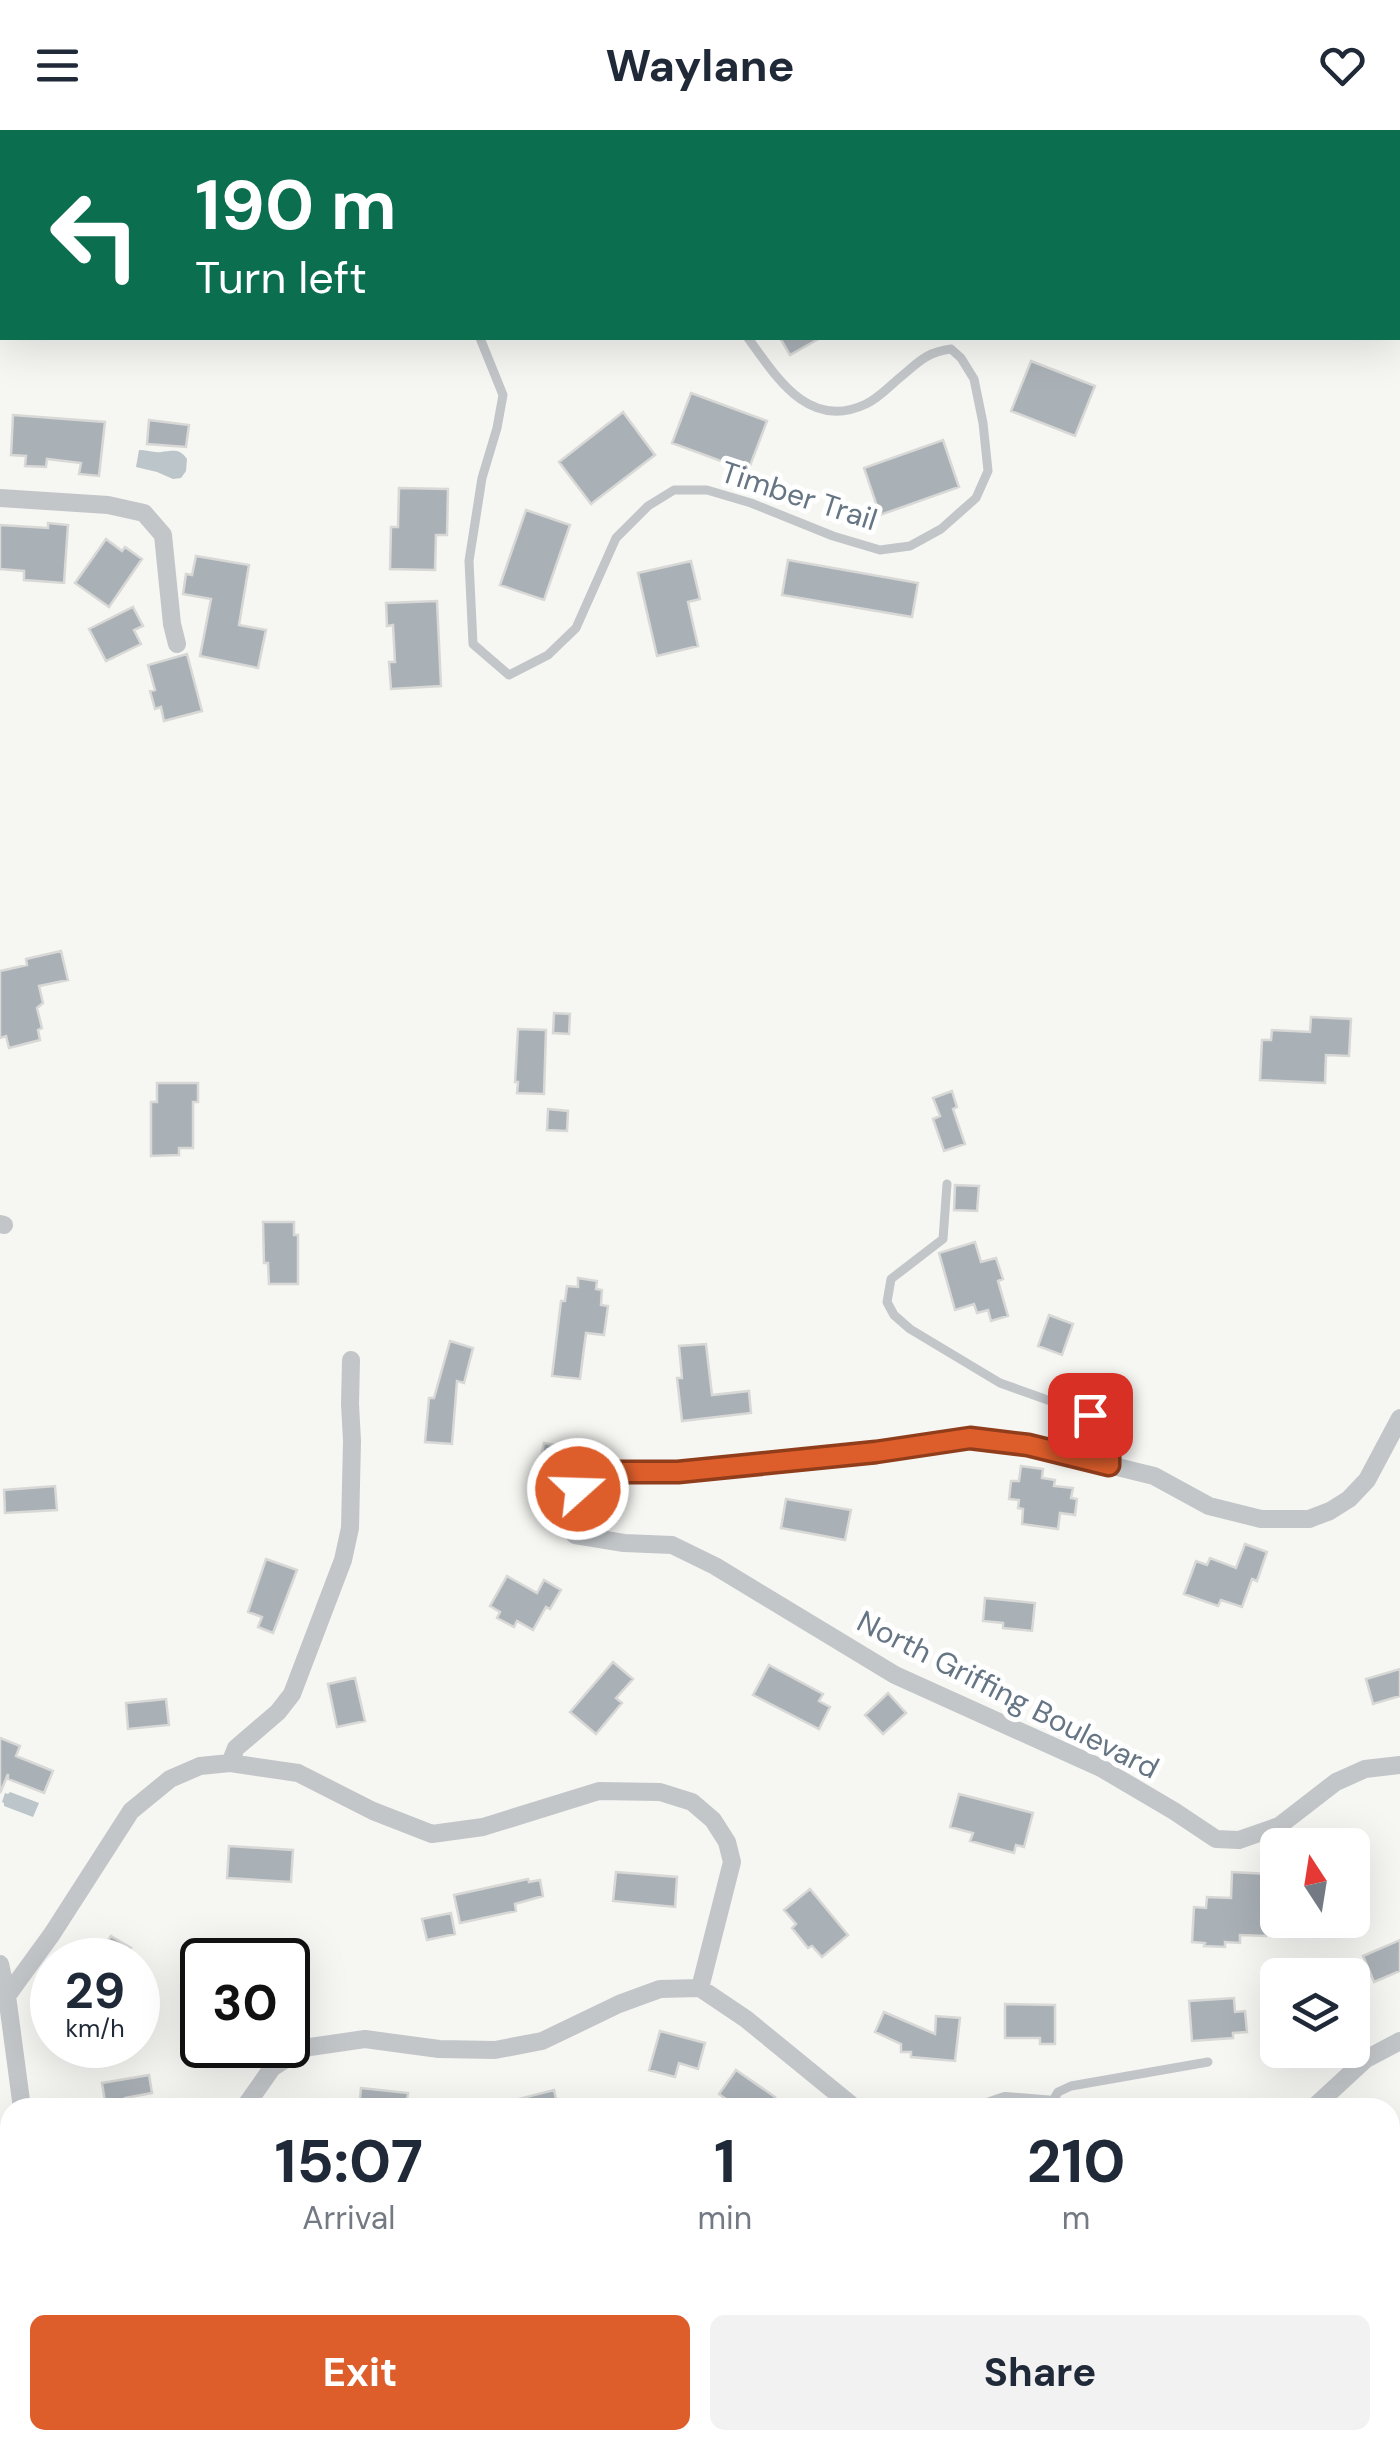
<!DOCTYPE html>
<html lang="en">
<head>
<meta charset="utf-8">
<style>
  :root { --surface:#fff; --page:#f2f2f3; --text:#1f2937; --muted:#747a83; --accent:#de5e2b }
  body { margin:0; font-family:"DM Sans",sans-serif; background:var(--page); color:var(--text); height:100vh; display:flex; flex-direction:column; font-size:38px; white-space:nowrap }
  * { box-sizing:border-box; margin:0 }
  p { font-size:32px; color:var(--muted) }
  .icon { flex:none; width:55px; height:55px; fill:none; stroke:currentColor; stroke-width:2; stroke-linecap:round; stroke-linejoin:round }
  .map { position:relative; flex:1; overflow:hidden }
  .panel { position:absolute; left:0px; top:1968px; width:1400px; height:352px; display:flex; flex-direction:column; background:var(--surface); border-radius:30px 30px 0 0; box-shadow:0 10px 40px #0002 }
  .panel>* { flex:none }
  .guide { position:absolute; left:0px; top:0px; width:1400px; height:210px; box-shadow:0 10px 40px #0002; background:#0b6e4f; color:#fff; overflow:hidden }
  .needle { width:65px; rotate:348deg }
  .controls { position:absolute; left:1260px; top:1698px; display:grid; gap:20px }
  .controls a { display:grid; place-items:center; width:110px; height:110px; border-radius:15px; background:var(--surface); box-shadow:0 10px 40px #0002; font-size:50px }
  .speed { position:absolute; left:30px; top:1808px; display:flex; gap:20px; font-size:50px; font-weight:700; text-align:center }
  .speed>* { display:grid; place-content:center; width:130px; height:130px; border-radius:50%; background:var(--surface); box-shadow:0 10px 40px #0002; line-height:1 }
  .speed small { font-size:25px; font-weight:400 }
  .speed .limit { border:5px solid #111; border-radius:15px; background:#fff; color:#111 }
  .pin { position:absolute; display:grid; place-items:center; width:85px; height:85px; color:#fff; margin:-42px; border-radius:20px; box-shadow:0 5px 15px #0006 }
  .me { position:absolute; width:110px; margin:-55px; rotate:70deg; stroke-linejoin:round; filter:drop-shadow(0 0 8px #0008) }
  .turn { display:flex; align-items:center; gap:35px; height:210px; padding:0 30px; font-size:45px }
  .turn .icon { width:130px; height:130px; stroke-width:2.5 }
  .turn b { display:block; font-size:70px; line-height:85px }
  .eta { display:flex; justify-content:space-evenly; align-items:center; height:170px; text-align:center }
  .eta b { font-size:60px; font-weight:700; line-height:70px }
  .cta { display:flex; gap:20px; margin-top:auto; padding:20px 30px }
  .cta a { flex:1; height:115px; border-radius:15px; background:var(--accent); color:#fff; font-size:40px; font-weight:700; line-height:115px; text-align:center }
  .cta a+a { background:var(--page); color:var(--text) }
  header { display:flex; justify-content:space-between; align-items:center; height:130px; padding:0 30px; background:var(--surface); font-size:45px; font-weight:700 }
  .map>svg:first-child { display:block }
  .water { fill:#bcc5ca }
  .building { fill:#a9b0b6; stroke:#d8d8d6; stroke-width:2.5 }
  .lines { fill:none; stroke-linecap:round; stroke-linejoin:round }
  .lane { stroke:#c2c6c9; stroke-width:9 }
  .street { stroke:#c2c6c9; stroke-width:18 }
  .route-casing { stroke:#903d1c; stroke-width:25 }
  .route { stroke:#de5e2b; stroke-width:18 }
  .labels { text-anchor:middle; stroke-width:10; stroke-linejoin:round; paint-order:stroke }
  .street-label { font-size:30px; fill:#667584; stroke:#fff }
</style>
</head>
<body>
<header><svg class="icon" aria-label="menu" viewBox="0 0 24 24"><path d="M4 6h16M4 12h16M4 18h16"/></svg>Waylane<svg class="icon" aria-label="heart" viewBox="0 0 24 24"><path d="M12 20l-8-8c-3-5 5-10 8-4 3-6 11-1 8 4z"/></svg></header>
<div class="map">
<svg width="1400" height="2318" viewBox="0 0 1400 2318">
  <rect width="100%" height="100%" fill="#f6f6f3"/>
  <!-- water -->
  <path class="water" d="M139 320C146 320 154 323 161 322 173 321 179 318 187 329L186 341 181 348 173 349 157 342 136 337Z
    M10 1662 39 1673 33 1687 4 1676V1673L2 1672 5 1663 8 1664Z"/>
  <!-- building -->
  <path class="building" d="M780 208H820L790 225Z
    M1031 231 1095 256 1075 306 1011 281Z
    M691 263 767 291 748 341 672 313Z
    M623 282 655 325 591 374 559 332Z
    M13 285 105 292 99 346 79 344 81 333 47 329 46 337 25 336 26 326 11 325Z
    M149 290 189 295 186 317 147 314Z
    M943 310 959 357 880 385 864 338Z
    M399 358 448 359 447 405H436L435 440 390 439 391 397H398Z
    M526 380 570 395 544 470 500 455Z
    M48 393 68 395 64 453 24 450V441L0 439V395L48 398Z
    M106 409 122 421 125 417 142 429 109 477 75 453Z
    M196 426 249 435 239 495 266 500 258 538 200 526 211 469 183 464 186 444 192 445Z
    M788 430 918 453 912 487 782 465Z
    M691 431 700 469 688 472 698 516 657 526 638 443Z
    M437 471 441 556 391 559 389 532H395L393 495 387 496 386 473Z
    M133 477 143 496 134 500 141 514 106 531 89 499Z
    M187 524 202 581 164 591 161 577 155 579 150 561 155 560 148 535Z
    M61 821 68 850 39 856 43 873 37 878 42 898 38 900 40 910 9 918 6 906 0 908V841L27 835 26 829Z
    M554 883 570 884 569 904 553 903Z
    M1311 887 1351 889 1349 926 1326 925 1325 953 1260 950 1262 910H1271L1272 900 1310 902Z
    M518 899 546 900 544 964 517 963 518 952H515Z
    M157 953H198V972H193V1018H179V1025L151 1026V972H157Z
    M952 961 957 977 953 979 965 1014 944 1021 933 989 940 986 933 968Z
    M548 979 568 981 567 1001 547 1000Z
    M955 1055 979 1056 977 1081 954 1080Z
    M263 1092H294V1105H298V1154H269L268 1133H264Z
    M975 1112 981 1132 996 1128 1003 1149 998 1151 1008 1186 991 1191 988 1180 977 1183 974 1174 955 1180 939 1123Z
    M578 1148 597 1151 596 1159 602 1160 601 1175 608 1176 604 1205 586 1203 580 1249 552 1246 561 1171H565L567 1156 578 1157Z
    M1049 1185 1073 1194 1062 1225 1038 1216Z
    M450 1211 473 1218 464 1253 457 1251 452 1314 425 1312 429 1268H434Z
    M706 1214 712 1265 749 1261 751 1283 682 1291 677 1248H682L679 1216Z
    M544 1313 577 1319 572 1343 539 1337Z
    M1021 1336 1043 1339 1042 1348 1055 1350 1054 1356 1073 1358 1071 1368 1077 1369 1075 1385 1060 1383 1058 1399 1022 1394 1023 1379 1018 1378 1019 1370 1009 1369 1011 1351H1019Z
    M55 1356 57 1380 5 1383 4 1360Z
    M786 1369 851 1380 845 1410 781 1398Z
    M1245 1414 1267 1422 1257 1451 1252 1449 1242 1477 1221 1470 1218 1476 1184 1464 1196 1431 1207 1435 1210 1428 1236 1438Z
    M266 1429 297 1440 273 1503 258 1497 262 1487 248 1482Z
    M507 1446 537 1463 544 1450 561 1460 550 1479 546 1477 533 1500 517 1491 514 1497 497 1488 500 1482 490 1476Z
    M985 1468 1035 1473 1032 1501 1003 1498V1493L983 1491Z
    M613 1532 633 1549 616 1568 622 1573 596 1604 570 1582Z
    M769 1535 823 1564 819 1571 830 1577 819 1599 753 1565Z
    M1400 1539V1566L1373 1574 1366 1549Z
    M355 1548 365 1591 337 1597 328 1554Z
    M888 1563 906 1583 883 1604 865 1585Z
    M166 1569 169 1595 128 1599 126 1573Z
    M0 1608 20 1616 16 1626 53 1641 44 1663 8 1649V1644L0 1663Z
    M959 1664 1033 1683 1024 1717 1016 1715 1014 1723 970 1711 973 1703 950 1697Z
    M229 1716 293 1720 291 1752 227 1748Z
    M616 1742 677 1747 675 1777 613 1771Z
    M1232 1742 1269 1744 1266 1806 1240 1805V1813L1225 1812V1817L1204 1816 1205 1813 1192 1812 1194 1777 1206 1778 1207 1767 1231 1768Z
    M528 1749 529 1752 540 1750 543 1766 515 1774 516 1781 460 1793 454 1765Z
    M810 1759 848 1805 822 1827 812 1816 808 1818 792 1798 796 1794 784 1780Z
    M451 1783 455 1804 427 1810 422 1789Z
    M111 1806 131 1818 123 1830H95Z
    M1400 1810V1841L1374 1852 1363 1826Z
    M1234 1868 1235 1882 1245 1881 1247 1902 1233 1903V1908L1192 1911 1189 1871Z
    M1005 1874 1055 1875V1914H1040V1908H1005Z
    M884 1882 935 1904 936 1886 960 1888 955 1931 911 1927V1922H901V1914L875 1902Z
    M660 1901 705 1913 698 1939 679 1933 675 1947 649 1940Z
    M736 1940 775 1967 767 1978H738L719 1964Z
    M149 1945 152 1963 125 1968 127 1978H106L102 1953Z
    M361 1958 408 1963 406 1978H359Z
    M554 1960 558 1978H508L507 1972Z"/>
  <g class="lines">
    <!-- lane -->
    <path class="lane" d="M10 0 12 2
      M739 0 742 2
      M384 2 385 0
      M524 2 527 0
      M828 2 829 0
      M0 94 2 95
      M480 208 503 265 497 298 482 348 469 431 473 514 509 545 548 525 576 498 616 408 648 376 674 360H707L751 373 833 406 880 420 910 416 941 399 976 368 988 341 983 293 974 249 961 228 951 219C925 222 917 234 897 250 888 258 877 269 866 274 809 301 777 248 748 208
      M947 1054 943 1109 891 1149 887 1172 894 1185 910 1199 1000 1253 1090 1285 1103 1295 1109 1306V1334
      M1051 1974 1058 1962 1071 1956 1208 1932
      M0 2119 10 2129"/>
    <!-- street -->
    <path class="street" d="M0 368 108 375 144 383 163 405 172 494 177 514
      M0 1094 4 1095
      M1400 1288 1367 1350 1349 1369 1330 1381 1309 1389H1261L1209 1376 1154 1346 1028 1315 971 1308 875 1322 678 1342H609L578 1359 563 1372 566 1396 575 1405 624 1413 672 1415 715 1436 895 1545 1101 1638 1174 1681 1216 1709 1239 1710 1279 1696 1336 1652 1365 1639 1400 1635
      M230 1633 236 1618 278 1582 292 1564 343 1430 350 1398 352 1311 350 1274 351 1230
      M0 1834 7 1866 22 1978
      M7 1866 52 1804 131 1681 170 1649 200 1636 230 1633 298 1643 373 1681 432 1704 483 1697 599 1661 660 1662 692 1672 713 1690 727 1712 732 1732 700 1858
      M244 1978 272 1938 303 1918 365 1909 439 1919 495 1920 542 1911 619 1874 660 1859 700 1858 746 1889 855 1978
      M985 1978 1005 1971 1054 1975 1062 1978
      M1313 1978 1366 1929 1400 1911
      M1390 2270 1400 2264
      M61 2310 62 2318
      M365 2310 366 2318
      M890 2310 897 2318
      M270 2318 278 2310
      M848 2318 855 2310
      M1316 2318 1328 2310"/>
  </g>
  <g class="lines">
    <defs>
      <path id="route" d="M578 1359 609 1342H678L876 1322 970 1308 1028 1315 1109 1335C1109 1309 1112 1301 1090 1285"/>
    </defs>
    <!-- route casing -->
    <use href="#route" class="route-casing"/>
    <!-- route -->
    <use href="#route" class="route"/>
  </g>
  <g class="labels">
    <!-- street labels -->
    <g class="street-label">
      <text transform="translate(799 366) rotate(18)" y="10">Timber Trail</text>
      <text transform="translate(1008 1565) rotate(27)" y="10">North Griffing Boulevard</text>
    </g>
  </g>
</svg>
<div class="controls">
<a><svg class="needle" viewBox="-14 -14 28 28"><path d="M0-13l5 13h-10z" fill="#e53935"/><path d="M0 13l5-13h-10z" fill="#747a83"/></svg></a>
<a><svg class="icon" aria-label="layers" viewBox="0 0 24 24"><path d="M12 4l9 5-9 5-9-5zM3 14l9 5 9-5"/></svg></a>
</div>
<div class="speed"><div>29<small>km/h</small></div><div class="limit">30</div></div>
<div class="pin" style="left:1090px;top:1285px;background:#d93025"><svg class="icon" aria-label="arrive" viewBox="0 0 24 24"><path d="M6 21V4h12l-3 4 3 4H6"/></svg></div>
<svg class="me" style="left:578px;top:1359px" viewBox="-20 -20 40 40"><circle r="17" fill="#de5e2b" stroke="#fff" stroke-width="3"/><path d="M0-11L8 9 0 5-8 9z" fill="#fff"/></svg>
<div class="guide">
<div class="turn"><svg class="icon" aria-label="left" viewBox="0 0 24 24"><path d="M17 20v-9H6M10 6l-5 5 5 5"/></svg><div><b>190 m</b>Turn left</div></div>
</div>
<section class="panel">
<div class="eta">
<div><b>15:07</b><p>Arrival</p></div>
<div><b>1</b><p>min</p></div>
<div><b>210</b><p>m</p></div>
</div>
<div class="cta"><a>Exit</a><a>Share</a></div>
</section>
</div>
</body>
</html>
